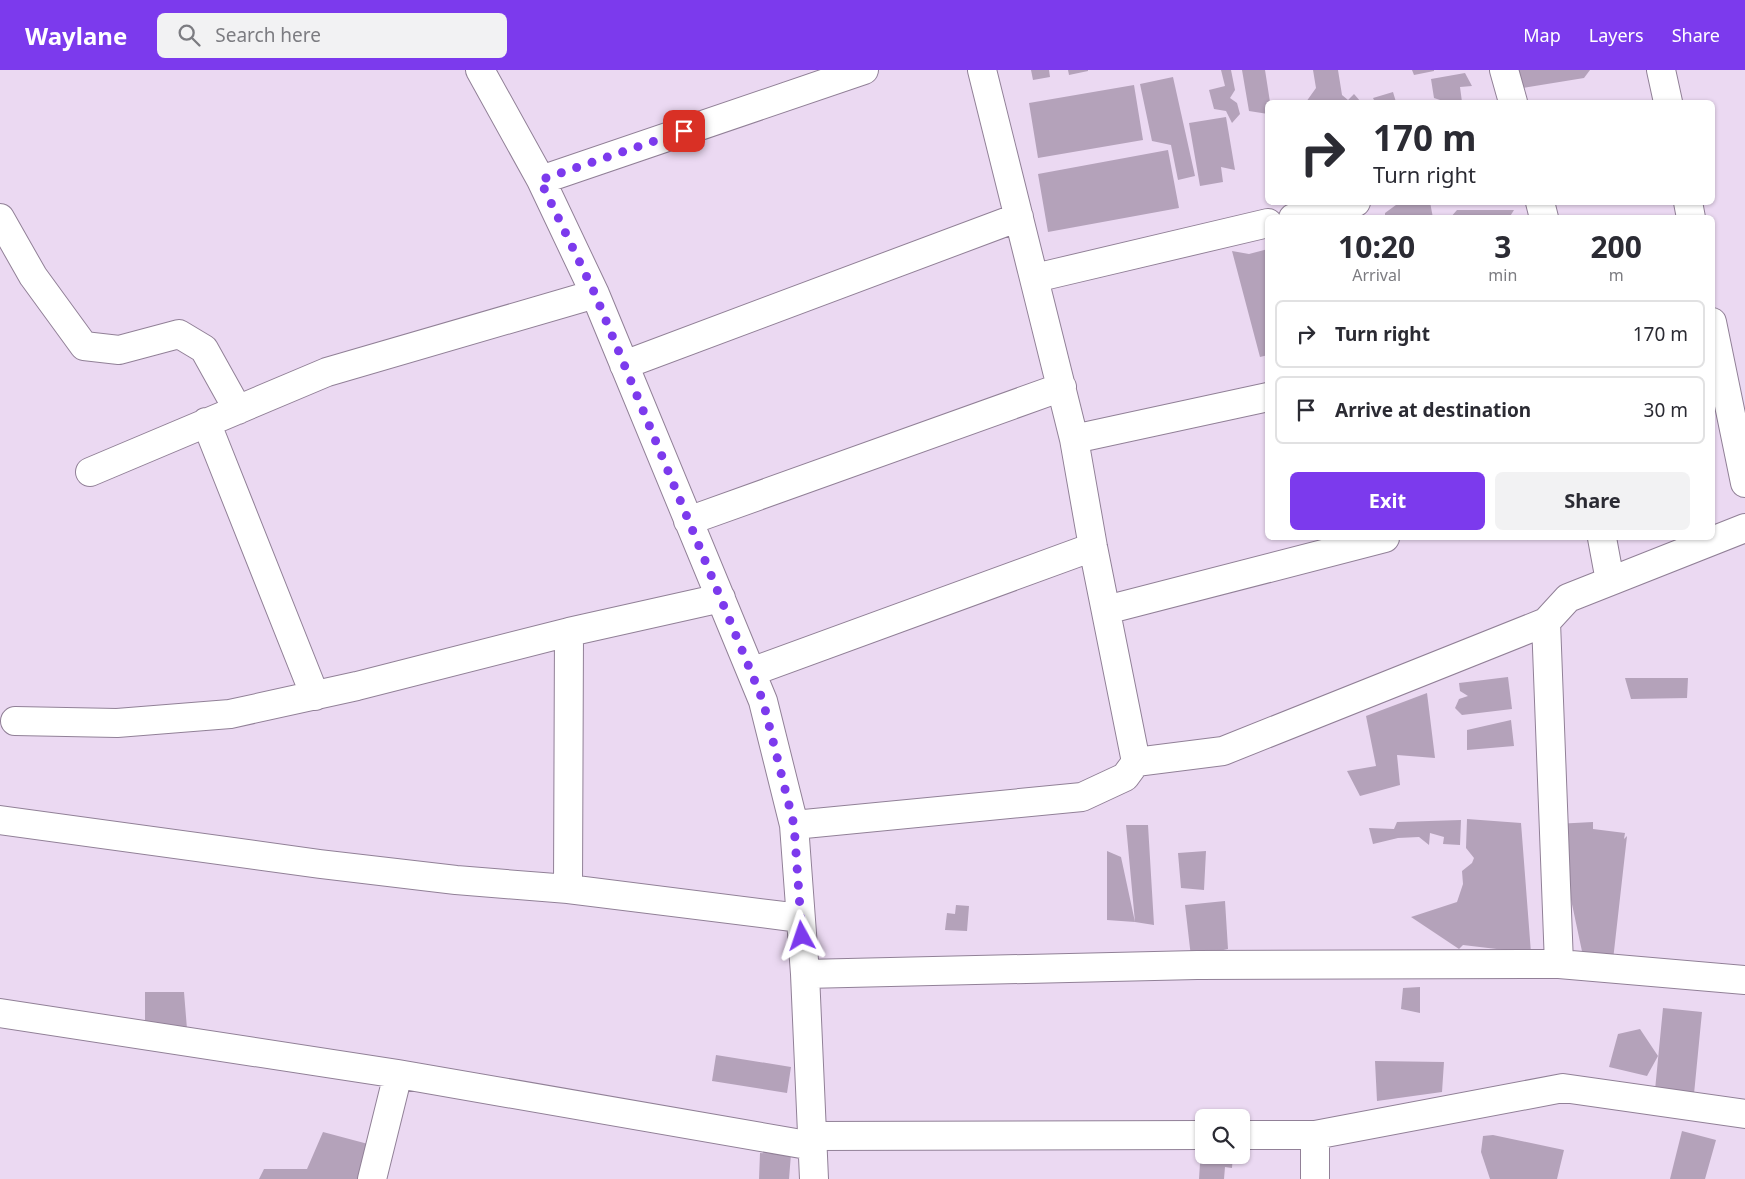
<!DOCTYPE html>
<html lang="en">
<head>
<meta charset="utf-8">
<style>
  :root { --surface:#fff; --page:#f2f2f3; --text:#2b2b33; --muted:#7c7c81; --line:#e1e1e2; --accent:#7c3aed }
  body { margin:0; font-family:"Noto Sans",sans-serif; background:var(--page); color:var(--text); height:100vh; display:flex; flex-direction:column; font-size:19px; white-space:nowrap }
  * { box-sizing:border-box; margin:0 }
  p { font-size:16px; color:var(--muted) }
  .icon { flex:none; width:28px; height:28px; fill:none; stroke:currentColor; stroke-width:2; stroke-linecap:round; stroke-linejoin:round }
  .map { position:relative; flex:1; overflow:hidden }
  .panel { position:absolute; left:1265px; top:145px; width:450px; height:325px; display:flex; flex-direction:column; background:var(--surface); border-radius:8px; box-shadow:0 1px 4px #0004 }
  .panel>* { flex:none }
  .banner { position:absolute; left:1265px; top:30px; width:450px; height:105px; border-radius:8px; box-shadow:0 1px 4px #0004; background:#fff; color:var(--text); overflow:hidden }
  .fabs { position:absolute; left:1195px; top:1039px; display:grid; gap:10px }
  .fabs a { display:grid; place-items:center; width:55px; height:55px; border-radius:8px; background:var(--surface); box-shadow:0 1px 4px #0004; font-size:25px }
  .pin { position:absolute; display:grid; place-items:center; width:42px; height:42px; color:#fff; margin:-21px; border-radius:10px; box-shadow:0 2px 8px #0006 }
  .me { position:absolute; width:55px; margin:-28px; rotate:355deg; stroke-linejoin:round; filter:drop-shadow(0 0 4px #0008) }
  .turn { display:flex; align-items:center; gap:18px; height:105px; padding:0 25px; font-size:22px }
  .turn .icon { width:65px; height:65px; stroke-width:2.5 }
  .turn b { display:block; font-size:35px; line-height:42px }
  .eta { display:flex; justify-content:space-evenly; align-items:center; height:85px; text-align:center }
  .eta b { font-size:30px; font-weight:700; line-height:35px }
  .action { display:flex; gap:10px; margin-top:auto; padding:10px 25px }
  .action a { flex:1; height:58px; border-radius:8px; background:var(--accent); color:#fff; font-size:20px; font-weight:700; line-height:58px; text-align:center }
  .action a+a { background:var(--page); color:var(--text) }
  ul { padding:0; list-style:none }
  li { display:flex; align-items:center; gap:15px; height:68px; margin:0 10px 8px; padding:0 15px; border:2px solid var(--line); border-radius:8px }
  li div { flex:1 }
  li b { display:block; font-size:19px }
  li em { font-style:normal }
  header { display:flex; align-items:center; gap:30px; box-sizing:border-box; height:70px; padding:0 25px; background:var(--accent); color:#fff }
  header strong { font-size:24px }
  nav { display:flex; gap:28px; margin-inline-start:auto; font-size:18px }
  .search { width:350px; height:45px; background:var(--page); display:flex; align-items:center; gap:12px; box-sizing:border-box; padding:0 18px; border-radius:8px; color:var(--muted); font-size:19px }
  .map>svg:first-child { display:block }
  .building { fill:#b4a2ba }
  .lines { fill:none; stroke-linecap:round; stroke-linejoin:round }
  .street-casing { stroke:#918097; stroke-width:30 }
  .street { stroke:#fff; stroke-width:28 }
  .route { stroke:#7c3aed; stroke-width:9; stroke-dasharray:0 16.2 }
</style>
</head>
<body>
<header>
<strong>Waylane</strong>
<div class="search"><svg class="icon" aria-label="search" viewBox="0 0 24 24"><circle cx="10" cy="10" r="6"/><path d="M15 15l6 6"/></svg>Search here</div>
<nav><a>Map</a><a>Layers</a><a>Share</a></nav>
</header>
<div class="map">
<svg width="1745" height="1109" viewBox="0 0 1745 1109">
  <rect width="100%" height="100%" fill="#ebd9f2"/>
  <!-- building -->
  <path class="building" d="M1031 0H1049L1050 7 1033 10Z
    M1068 0H1088V1L1069 5Z
    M1221 0H1231L1235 20 1230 28 1237 33 1240 44 1232 53 1226 41 1214 39 1209 20 1225 16Z
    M1242 0H1265L1270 32H1268V44L1249 41Z
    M1313 0H1338L1342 25 1348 30 1354 24 1361 32H1306L1316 18Z
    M1412 0H1434V1L1414 5Z
    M1517 0H1590L1584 8 1516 19Z
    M1465 3 1472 16 1460 17 1462 32H1446L1434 28 1431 9Z
    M1173 7 1195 106 1178 110 1171 75 1152 71 1140 14Z
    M1134 15 1143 70 1038 88 1029 33Z
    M1393 22 1396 32H1375L1373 28Z
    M1226 47 1235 100 1221 97 1223 112 1200 116 1189 53Z
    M1168 80 1179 138 1048 162 1038 104Z
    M1400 132H1430L1433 148H1385V143Z
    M1457 140H1514L1509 148H1450Z
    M1268 179V285L1260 287 1232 181 1249 184Z
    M1508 607 1512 639 1462 645 1455 638 1459 629 1468 626 1460 621 1459 613Z
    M1625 608H1688L1687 628 1631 629Z
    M1427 623 1435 688 1397 685 1400 715 1360 726 1347 701 1376 696 1366 646Z
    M1511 650 1514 676 1467 680V660Z
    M1467 749 1521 753 1531 883 1463 875 1459 879 1411 847 1457 832 1463 814 1462 801 1472 793 1474 788 1466 778Z
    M1461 750 1460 775 1443 774 1444 767 1430 763 1429 775 1419 767 1398 768 1373 774 1369 758 1394 759 1397 752Z
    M1593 752V759L1625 763 1624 769 1627 766 1613 890 1583 886 1555 754Z
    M1126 755H1148L1154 855 1135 852Z
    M1107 781 1121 787 1135 852 1107 850Z
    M1206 781 1204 820 1181 818 1178 783Z
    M1225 831 1228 879 1191 887 1185 835Z
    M956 835 969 836 967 861 945 860 947 843 955 844Z
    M1420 917V943L1401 939 1403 918Z
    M145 922H184L187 959 145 955Z
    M1663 938 1702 942 1694 1024 1655 1020Z
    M1640 959 1658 986 1647 1006 1609 997 1618 964Z
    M716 985 791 997 787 1023 712 1011Z
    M1375 991 1444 992 1442 1022 1377 1031Z
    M1682 1061 1716 1070 1705 1109H1670Z
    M323 1062 368 1074 360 1109H259L264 1099H307Z
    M1493 1065 1564 1080 1557 1109H1490L1481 1082 1483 1066Z
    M1201 1077H1204V1085H1233L1232 1098 1225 1097 1224 1109H1199Z
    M760 1083 791 1084 789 1109H759Z"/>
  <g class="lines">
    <defs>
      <path id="street" d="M480 0 541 110 595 224 763 631 794 755 805 904 814 1109
        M1504 0 1513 32
        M1661 0 1668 32
        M541 110 864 0
        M1540 132 1544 148
        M1688 132 1691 148
        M0 148 33 206 84 276 119 280 179 264 204 279 238 340
        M1293 148 1356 132
        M1035 208 1268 153
        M1712 252 1745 413
        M624 295 1019 147
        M206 352 315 626
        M1074 369 1268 327
        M90 402 327 302 595 224
        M688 451 1062 317
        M1602 468 1610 511
        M1106 540 1385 468
        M751 602 1093 477
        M15 651 117 653 230 644 357 616 569 562 721 528
        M1136 692 1223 681 1546 552
        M0 750 320 794 456 810 568 819 800 848
        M794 755 1082 727 1125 707 1136 692 1093 477 1074 369 982 0
        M568 819 569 562
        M1559 894 1546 552 1568 528 1745 458
        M805 904 1197 895 1559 894 1745 910
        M0 943 398 1004 813 1076
        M1241 1065H1315L1563 1018 1745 1044
        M812 1066 1204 1065
        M372 1109 398 1004
        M1315 1109V1065"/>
    </defs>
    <!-- street casing -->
    <use href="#street" class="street-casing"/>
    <!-- street -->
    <use href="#street" class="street"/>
  </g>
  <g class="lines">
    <!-- route -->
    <path class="route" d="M684 61 540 110 595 224 763 631 794 755 802 866"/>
  </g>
</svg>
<div class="fabs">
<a><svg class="icon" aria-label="search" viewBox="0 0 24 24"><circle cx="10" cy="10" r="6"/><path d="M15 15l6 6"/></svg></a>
</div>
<div class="pin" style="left:684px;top:61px;background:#d93025"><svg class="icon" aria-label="arrive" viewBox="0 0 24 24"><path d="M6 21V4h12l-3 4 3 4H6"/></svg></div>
<svg class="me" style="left:802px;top:866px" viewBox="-20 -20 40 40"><path d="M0-17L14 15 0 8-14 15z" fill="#7c3aed" stroke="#fff" stroke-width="4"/></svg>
<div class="banner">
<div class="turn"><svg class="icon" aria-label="right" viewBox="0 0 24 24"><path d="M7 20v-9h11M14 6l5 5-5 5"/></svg><div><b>170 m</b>Turn right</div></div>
</div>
<section class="panel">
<div class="eta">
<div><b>10:20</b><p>Arrival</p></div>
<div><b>3</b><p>min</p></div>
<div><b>200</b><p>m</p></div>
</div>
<ul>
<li><svg class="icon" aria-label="right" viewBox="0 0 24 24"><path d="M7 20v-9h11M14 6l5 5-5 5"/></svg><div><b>Turn right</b></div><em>170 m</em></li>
<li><svg class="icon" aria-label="arrive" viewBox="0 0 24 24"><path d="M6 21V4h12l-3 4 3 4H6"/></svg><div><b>Arrive at destination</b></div><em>30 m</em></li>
</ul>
<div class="action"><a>Exit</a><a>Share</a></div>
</section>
</div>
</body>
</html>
